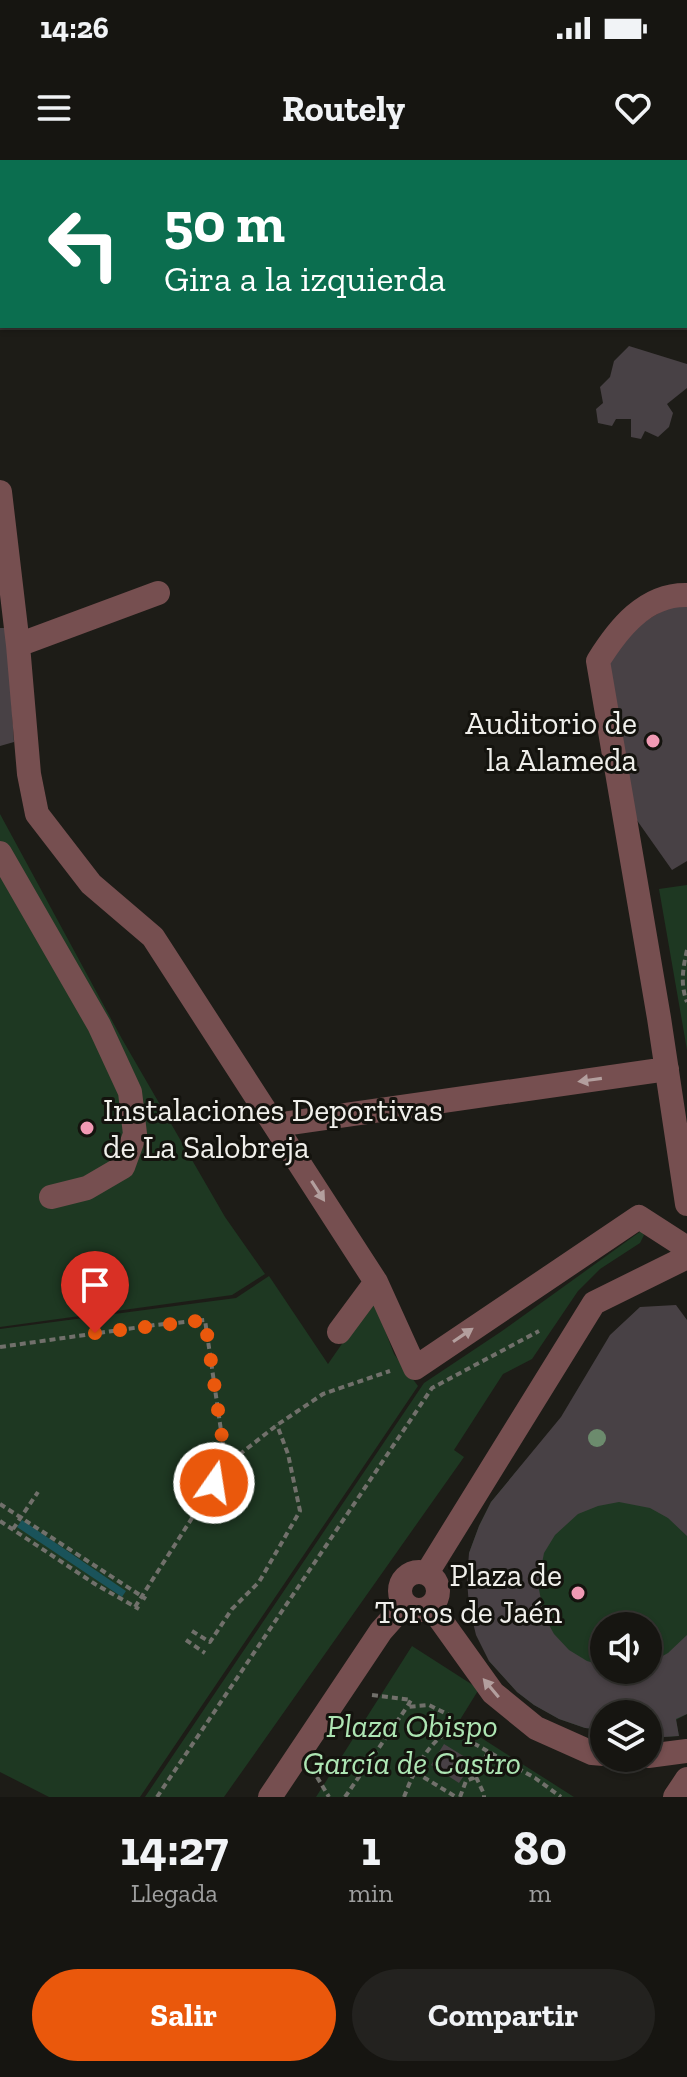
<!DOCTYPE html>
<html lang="es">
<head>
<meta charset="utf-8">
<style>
  :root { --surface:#161511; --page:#23221f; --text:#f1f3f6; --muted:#9e9f9f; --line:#353431; --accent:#ea580c }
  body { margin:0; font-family:"Zilla Slab",serif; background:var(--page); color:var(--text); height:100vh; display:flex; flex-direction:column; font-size:30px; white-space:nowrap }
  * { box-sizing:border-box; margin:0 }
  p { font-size:26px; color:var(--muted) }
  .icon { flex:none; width:44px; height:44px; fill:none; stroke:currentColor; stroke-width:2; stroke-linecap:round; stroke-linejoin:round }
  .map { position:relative; height:1637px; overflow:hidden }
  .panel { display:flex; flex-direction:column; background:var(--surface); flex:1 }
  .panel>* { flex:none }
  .hud { position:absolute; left:0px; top:0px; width:688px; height:168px; box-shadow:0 2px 6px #0004,0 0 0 2px var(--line); background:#0b6e4f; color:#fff; overflow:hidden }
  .fabs { position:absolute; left:590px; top:1452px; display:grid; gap:16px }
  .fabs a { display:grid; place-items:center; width:72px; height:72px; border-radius:50%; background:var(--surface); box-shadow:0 2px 6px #0004,0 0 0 2px var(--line); font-size:40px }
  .pin { position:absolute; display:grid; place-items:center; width:68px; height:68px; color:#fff; margin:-82px -34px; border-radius:50% 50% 50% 0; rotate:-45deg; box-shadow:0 0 8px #0007 }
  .pin .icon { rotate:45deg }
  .me { position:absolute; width:88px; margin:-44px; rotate:13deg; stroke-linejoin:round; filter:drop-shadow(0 0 6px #0008) }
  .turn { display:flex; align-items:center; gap:28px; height:168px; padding:0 32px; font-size:36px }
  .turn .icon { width:104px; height:104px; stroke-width:2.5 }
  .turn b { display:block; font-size:56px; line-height:68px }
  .eta { display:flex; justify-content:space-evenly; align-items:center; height:136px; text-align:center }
  .eta b { font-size:48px; font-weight:700; line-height:56px }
  .cta { display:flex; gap:16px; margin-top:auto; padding:16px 32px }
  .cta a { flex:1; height:92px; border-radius:48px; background:var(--accent); color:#fff; font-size:32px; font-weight:700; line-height:92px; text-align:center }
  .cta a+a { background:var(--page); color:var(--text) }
  .status { display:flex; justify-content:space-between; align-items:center; height:56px; padding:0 40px; background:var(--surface); direction:ltr }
  .status svg { height:22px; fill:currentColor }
  header { display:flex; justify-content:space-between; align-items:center; height:104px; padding:0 32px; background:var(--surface); font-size:36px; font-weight:700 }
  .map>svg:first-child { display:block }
  .green { fill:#1e3822; fill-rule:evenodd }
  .water { fill:#1a535a }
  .building { fill:#484145 }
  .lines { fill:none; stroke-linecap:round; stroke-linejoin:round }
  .path { stroke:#71706b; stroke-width:4; stroke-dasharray:6 4; stroke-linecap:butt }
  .minor { stroke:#764f50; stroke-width:24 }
  .tree { fill:#6c8b6d }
  .oneway { fill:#b39f9e }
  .route { stroke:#ea580c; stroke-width:14; stroke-dasharray:0 25.2 }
  .poi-dot { fill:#f19ab4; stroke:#14130e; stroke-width:3 }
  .labels { text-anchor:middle; stroke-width:6; stroke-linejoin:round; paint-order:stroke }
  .poi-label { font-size:32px; fill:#f0efeb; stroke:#14130e; text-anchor:end }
  .park-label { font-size:32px; font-style:italic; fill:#ade5b3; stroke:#14130e }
</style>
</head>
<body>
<div class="status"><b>14:26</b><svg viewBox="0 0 49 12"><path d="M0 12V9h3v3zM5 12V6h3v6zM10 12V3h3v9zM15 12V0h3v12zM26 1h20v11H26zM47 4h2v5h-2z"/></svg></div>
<header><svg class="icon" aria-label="menu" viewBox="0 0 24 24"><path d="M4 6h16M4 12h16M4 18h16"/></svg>Routely<svg class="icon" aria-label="heart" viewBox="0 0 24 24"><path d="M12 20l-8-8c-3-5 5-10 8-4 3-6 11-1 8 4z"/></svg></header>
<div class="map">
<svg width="687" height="1637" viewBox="0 0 687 1637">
  <rect width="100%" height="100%" fill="#1d1c17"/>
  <!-- green -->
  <path class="green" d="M0 654 122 879 225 1057 265 1114 232 1135 0 1167Z
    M687 725V890L659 729Z
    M641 1071 644 1075 640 1083 600 1109 578 1131 532 1199 503 1214 454 1290 464 1297 224 1637H145L424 1223 502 1171Z
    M269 1116 328 1204 373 1139 394 1194 418 1226 140 1637H49L0 1612V1169L236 1138Z
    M687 1283V1554L676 1560 679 1576 648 1578V1554H604V1570L585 1568 559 1559 534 1545 517 1532 489 1501 469 1393 479 1366 491 1342 526 1300ZM604 1466H648V1510H604Z
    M412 1486 479 1529 458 1563 574 1637H316Z"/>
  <!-- water -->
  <path class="water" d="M22 1360 126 1431 122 1437 17 1367Z"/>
  <!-- building -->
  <path class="building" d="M629 186 687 204V228L667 244 673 253 669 267 658 277 645 271 641 279 631 277V259H616L612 266 598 263 596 249 603 243 600 227 610 217 614 201Z
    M687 436V701L672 710 636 659 602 503 619 477Z
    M0 468H7L14 582 0 586Z
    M676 1145 687 1160V1376L668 1358 650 1348 619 1342 598 1346 578 1354 555 1375 544 1393 538 1424 544 1456 554 1474 569 1490 587 1501 604 1506V1510H648V1504L668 1493 687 1475V1554L676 1559 679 1576 648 1578V1554H604V1570L585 1568 559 1559 534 1545 517 1532 489 1501 476 1475 469 1446 467 1420 469 1393 479 1366 491 1342 561 1257 610 1175 640 1147Z
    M444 1584 473 1602 459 1623 431 1605Z"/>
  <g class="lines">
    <!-- path -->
    <path class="path" d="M687 790C683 808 680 824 687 842
      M0 1187 155 1165 205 1160 226 1305 277 1265 323 1234 390 1211
      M0 1344 146 1439
      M0 1361 95 1424 139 1449
      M13 1369 38 1332
      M135 1447 226 1305
      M192 1471 210 1482 232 1449 259 1422 300 1351 288 1294 277 1265
      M186 1480 205 1493
      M372 1535 411 1540 407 1547 429 1545 451 1556 450 1570
      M415 1612 456 1637
      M317 1617 329 1637
      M476 1617 484 1634V1637
      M157 1637 432 1228 539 1171
      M345 1637 407 1547
      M404 1637C414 1611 426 1585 450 1570L535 1618 561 1637
      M460 1637 466 1621 476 1617 489 1590"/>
    <!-- minor -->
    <path class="minor" d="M0 332 18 485 29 614 37 654 91 724 153 777 376 1122 415 1208 639 1057 687 1088
      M687 435C645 434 618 469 598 501L659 858 687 1044
      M18 485 158 433
      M0 693 99 865 130 932 135 974 123 1007 87 1028 51 1037
      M276 965 667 909
      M339 1172 376 1122
      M400 1431a19 19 0 1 1 38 0a19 19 0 1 1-38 0Z
      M427 1413 594 1143 687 1097
      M433 1445 440 1459 493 1533 536 1568 592 1593 604 1594
      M648 1596 687 1591
      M270 1637 381 1471 405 1444
      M675 1637 687 1619"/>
  </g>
  <!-- trees -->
  <circle class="tree" cx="597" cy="1278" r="9"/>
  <!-- one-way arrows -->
  <defs><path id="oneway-solid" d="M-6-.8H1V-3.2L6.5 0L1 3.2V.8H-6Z" transform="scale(2)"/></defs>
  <g class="oneway">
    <use href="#oneway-solid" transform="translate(590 920) rotate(172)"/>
    <use href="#oneway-solid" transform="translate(318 1031) rotate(57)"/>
    <use href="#oneway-solid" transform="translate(463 1175) rotate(-34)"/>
    <use href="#oneway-solid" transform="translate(491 1528) rotate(-130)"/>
  </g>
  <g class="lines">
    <!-- route -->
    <path class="route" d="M95 1173 205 1160 226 1305 214 1323"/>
  </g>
  <!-- markers -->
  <g class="poi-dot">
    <circle cx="653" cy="581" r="8"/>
    <circle cx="87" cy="968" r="8"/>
    <circle cx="578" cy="1433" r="8"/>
  </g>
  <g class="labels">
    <!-- poi labels -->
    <g class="poi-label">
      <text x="637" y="574">Auditorio de<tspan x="637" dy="37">la Alameda</tspan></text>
      <text x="103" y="961" text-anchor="start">Instalaciones Deportivas<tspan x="103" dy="37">de La Salobreja</tspan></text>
      <text x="562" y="1426">Plaza de<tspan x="562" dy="37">Toros de Jaén</tspan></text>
    </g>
    <!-- park labels -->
    <g class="park-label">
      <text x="412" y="1577">Plaza Obispo<tspan x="412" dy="37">García de Castro</tspan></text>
    </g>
  </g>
</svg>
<div class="fabs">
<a><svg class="icon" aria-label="sound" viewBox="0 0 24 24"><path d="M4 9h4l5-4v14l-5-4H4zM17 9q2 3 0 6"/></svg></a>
<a><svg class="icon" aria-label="layers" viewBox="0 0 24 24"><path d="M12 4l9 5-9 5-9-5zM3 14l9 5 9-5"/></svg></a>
</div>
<div class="pin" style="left:95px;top:1173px;background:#d93025"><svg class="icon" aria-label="arrive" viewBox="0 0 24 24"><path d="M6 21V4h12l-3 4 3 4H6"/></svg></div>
<svg class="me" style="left:214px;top:1323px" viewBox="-20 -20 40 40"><circle r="17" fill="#ea580c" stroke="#fff" stroke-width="3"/><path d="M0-11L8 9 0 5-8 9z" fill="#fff"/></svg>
<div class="hud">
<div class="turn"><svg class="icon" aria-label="left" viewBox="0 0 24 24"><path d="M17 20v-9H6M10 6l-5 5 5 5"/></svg><div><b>50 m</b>Gira a la izquierda</div></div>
</div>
</div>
<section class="panel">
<div class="eta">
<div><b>14:27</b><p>Llegada</p></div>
<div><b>1</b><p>min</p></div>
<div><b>80</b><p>m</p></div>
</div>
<div class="cta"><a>Salir</a><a>Compartir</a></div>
</section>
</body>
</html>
